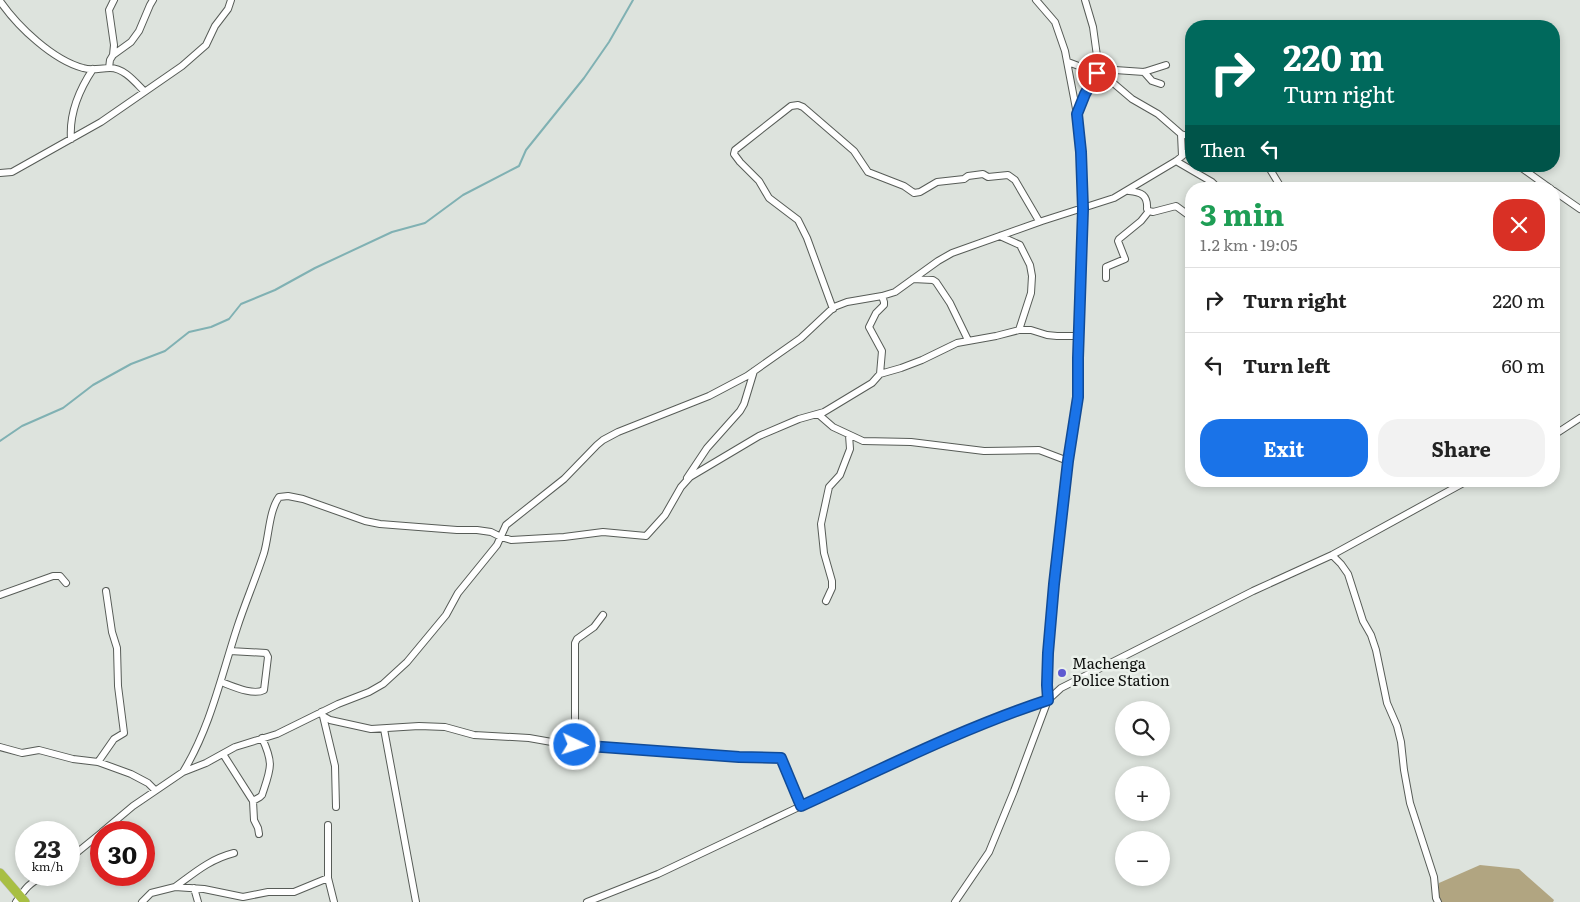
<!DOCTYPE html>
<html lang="en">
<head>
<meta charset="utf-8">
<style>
  :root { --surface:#fff; --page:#f2f2f2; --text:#222; --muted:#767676; --line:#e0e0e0; --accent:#1a73e8 }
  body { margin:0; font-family:Literata,serif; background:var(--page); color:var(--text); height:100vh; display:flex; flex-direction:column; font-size:19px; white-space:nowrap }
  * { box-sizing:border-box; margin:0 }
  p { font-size:16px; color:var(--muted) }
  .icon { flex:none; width:28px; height:28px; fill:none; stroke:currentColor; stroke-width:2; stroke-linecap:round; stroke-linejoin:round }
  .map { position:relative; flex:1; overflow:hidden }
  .sheet { position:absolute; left:1185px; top:182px; width:375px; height:305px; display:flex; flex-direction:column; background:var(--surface); border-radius:20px; box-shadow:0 2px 8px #0003 }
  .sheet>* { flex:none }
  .banner { position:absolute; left:1185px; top:20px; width:375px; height:152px; border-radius:20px; box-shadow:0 2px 8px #0003; background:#00695c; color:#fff; overflow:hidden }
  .buttons { position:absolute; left:1115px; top:701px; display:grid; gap:10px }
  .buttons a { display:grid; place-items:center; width:55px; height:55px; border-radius:50%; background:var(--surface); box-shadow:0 2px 8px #0003; font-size:25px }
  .speed { position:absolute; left:15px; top:821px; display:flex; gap:10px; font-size:25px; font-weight:700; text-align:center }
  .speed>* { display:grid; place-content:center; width:65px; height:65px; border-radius:50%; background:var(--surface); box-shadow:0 2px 8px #0003; line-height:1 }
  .speed small { font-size:12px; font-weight:400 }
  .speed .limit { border:8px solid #d22; background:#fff; color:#111 }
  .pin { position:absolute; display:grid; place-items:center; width:42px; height:42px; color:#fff; margin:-21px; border:2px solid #fff; border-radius:50%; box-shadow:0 1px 5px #0007 }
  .me { position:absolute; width:55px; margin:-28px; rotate:94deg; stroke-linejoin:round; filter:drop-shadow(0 0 4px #0008) }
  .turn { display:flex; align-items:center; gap:18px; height:105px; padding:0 15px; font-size:22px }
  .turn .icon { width:65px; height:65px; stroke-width:2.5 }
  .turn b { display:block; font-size:35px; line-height:42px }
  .then { display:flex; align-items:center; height:48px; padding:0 15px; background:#0003; gap:10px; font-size:19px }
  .round { display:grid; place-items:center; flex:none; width:52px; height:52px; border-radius:20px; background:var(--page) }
  .overview { display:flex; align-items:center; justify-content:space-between; height:85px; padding:0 15px }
  h1 { font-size:30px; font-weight:700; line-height:38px; color:#1e9e55 }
  .cta { display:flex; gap:10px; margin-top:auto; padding:10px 15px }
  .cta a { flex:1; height:58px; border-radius:20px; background:var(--accent); color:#fff; font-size:20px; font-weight:700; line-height:58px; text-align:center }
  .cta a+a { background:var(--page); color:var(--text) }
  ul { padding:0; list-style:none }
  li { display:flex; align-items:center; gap:15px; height:65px; padding:0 15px; border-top:1px solid var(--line) }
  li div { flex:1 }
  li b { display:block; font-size:19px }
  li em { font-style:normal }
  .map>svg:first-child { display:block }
  .forest { fill:#b1a581 }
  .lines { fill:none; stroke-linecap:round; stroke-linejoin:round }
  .stream { stroke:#80b1b3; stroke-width:2 }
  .minor-casing { stroke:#575c57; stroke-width:8 }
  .highway-casing { stroke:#c0c1c0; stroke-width:10 }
  .minor { stroke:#fff; stroke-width:6 }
  .highway { stroke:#a8bf43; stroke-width:9 }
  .route-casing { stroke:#114b97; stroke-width:12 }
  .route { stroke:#1a73e8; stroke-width:9 }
  .poi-dot { fill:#5d59d1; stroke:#eaf0ea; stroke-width:2 }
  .labels { text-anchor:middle; stroke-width:5; stroke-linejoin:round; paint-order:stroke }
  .poi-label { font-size:15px; fill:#0e100e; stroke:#eaf0ea; text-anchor:start }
</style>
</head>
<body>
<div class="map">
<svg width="1580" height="902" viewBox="0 0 1580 902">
  <rect width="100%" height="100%" fill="#dde3dd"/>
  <!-- forest -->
  <path class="forest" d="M1480 865 1519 869 1554 900 1553 902H1441L1438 896 1439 883Z"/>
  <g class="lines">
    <!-- stream -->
    <path class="stream" d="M0 441 22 426 63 408 93 385 131 364 165 351 189 332 211 327 229 319 241 304 275 290 315 268 392 232 425 223 463 195 519 166 526 150 584 78 609 42 633 0"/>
    <defs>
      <path id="minor" d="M0 1C18 27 53 60 83 68 92 71 100 68 110 68 124 68 135 82 144 91
        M113 55 114 45 109 10 114 0
        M1068 62 1105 76 1132 99 1158 114 1181 134 1191 137
        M109 68 110 60 113 55 131 42 139 31 150 5 153 0
        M1144 72 1152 81 1161 84
        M1098 73 1115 70 1144 72 1166 65
        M1077 113 1085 94 1097 73V56L1093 27 1085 0
        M1181 134 1182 156
        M71 139C69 113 79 90 93 69
        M1176 161 1212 182 1219 189
        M1268 166 1282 189
        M1519 166 1551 189
        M0 173 12 172 101 122 182 66 206 45 215 26 228 9 231 0
        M1258 189 1280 186
        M1129 191C1141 192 1148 195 1147 209L1149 211 1153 212 1176 206 1191 217
        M1554 191 1580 209
        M1000 236 1020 245 1030 265 1032 276 1031 293 1019 330
        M1106 278V267L1125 259 1118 241 1119 239 1141 221 1149 211
        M913 279 933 280 936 282 950 303 968 340
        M833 309 807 238 798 220 769 198 759 181 740 162 734 154 735 150 791 106 798 105 803 107 854 151 868 172 904 186 914 193 920 192 937 182 964 179 968 176 983 174 988 177 1008 175 1015 180 1039 221
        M880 374 882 351 869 327 876 313 884 305V302L882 296
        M818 414 833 427 863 441 911 442 984 451 1039 450 1068 461
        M1554 435 1580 418
        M687 478 707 448 740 411 744 404 754 371
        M1332 555 1341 564 1348 574 1363 621 1371 635 1376 650 1387 703 1397 726 1401 742 1404 770 1410 803 1434 877 1436 898 1438 902
        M0 595 53 576H60L66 583
        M826 601 832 588V581L824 553 821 524 829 487 840 475 850 449 849 435
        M221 682C232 686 253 696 264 690L268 657 266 653 230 651
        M321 712 323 716 330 720 371 729 419 726 445 727 474 735 529 738 563 744 739 757 779 758H781L801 806
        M323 716 335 766 336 807
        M384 729 416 902
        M575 745V643L577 639 594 627 603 615
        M0 747 22 753 39 750 73 759 98 762 131 774 148 783 155 790
        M223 754 253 801 254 820 258 828 259 834
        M98 762 114 739 124 733 118 686 117 648 112 632 106 591
        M183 772C210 728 221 677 237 628 245 603 256 578 264 553 269 536 269 511 279 497L288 496 303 499 365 521 380 524 457 530H477L491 532 501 537 511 540 564 537 603 532 646 536 665 515 681 487 690 477 759 436 799 419 824 412 872 383 880 374 901 368 922 360 957 343 996 336 1019 330H1031L1047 335 1057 336H1078
        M253 801 260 797 262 795C271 768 274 764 262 738
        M328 825V878L334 902
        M102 832 133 806 183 772 206 763 235 747 277 734 338 704 369 692 383 684 407 662 446 615 458 593 497 545 506 525 564 479 597 445 603 440 618 432 709 396 747 376 801 338 834 307 847 302 882 296 895 292 938 261 952 253 1042 221 1114 198 1176 161 1191 149
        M69 859 101 833
        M175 887C194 873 210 859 234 853
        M194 888 198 902
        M16 902C27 886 28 885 44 875
        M142 902 151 893 175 887 204 889 243 897 268 892H294L328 878
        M587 902 658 874 801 806 940 742 1023 708 1048 700 1047 685 1048 653 1054 584 1068 461 1078 397V358L1083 209 1081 152 1077 114 1065 51 1055 22 1036 0
        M955 902 989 852 1014 791 1048 700 1061 688 1253 591 1332 555 1467 481"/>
      <path id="highway" d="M0 873 25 902"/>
    </defs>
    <!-- minor casing -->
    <use href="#minor" class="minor-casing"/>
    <!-- highway casing -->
    <use href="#highway" class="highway-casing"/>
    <!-- minor -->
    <use href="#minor" class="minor"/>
    <!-- highway -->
    <use href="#highway" class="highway"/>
  </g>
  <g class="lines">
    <defs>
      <path id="route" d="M575 745 739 757 781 758 801 806C882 769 963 728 1048 700L1047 685 1048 653 1054 584 1068 461 1078 397V358L1083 209 1081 152 1077 114 1085 94 1097 73"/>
    </defs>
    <!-- route casing -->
    <use href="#route" class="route-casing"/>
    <!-- route -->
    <use href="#route" class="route"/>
  </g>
  <!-- markers -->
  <circle class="poi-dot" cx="1062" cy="673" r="5"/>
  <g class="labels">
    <!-- poi labels -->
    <g class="poi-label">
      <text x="1072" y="669">Machenga<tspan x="1072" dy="17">Police Station</tspan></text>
    </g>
  </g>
</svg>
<div class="buttons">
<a><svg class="icon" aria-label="search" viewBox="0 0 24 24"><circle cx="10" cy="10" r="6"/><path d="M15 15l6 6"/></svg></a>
<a>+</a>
<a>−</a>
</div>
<div class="speed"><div>23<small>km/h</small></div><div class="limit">30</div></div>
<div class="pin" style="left:1097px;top:73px;background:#d93025"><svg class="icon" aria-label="arrive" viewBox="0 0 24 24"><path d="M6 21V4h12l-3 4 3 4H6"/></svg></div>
<svg class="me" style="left:575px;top:745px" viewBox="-20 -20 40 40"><circle r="17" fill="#1a73e8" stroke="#fff" stroke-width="3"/><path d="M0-11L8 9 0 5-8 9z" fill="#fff"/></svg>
<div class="banner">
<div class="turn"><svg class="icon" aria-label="right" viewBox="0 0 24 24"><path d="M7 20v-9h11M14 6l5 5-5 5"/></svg><div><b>220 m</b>Turn right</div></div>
<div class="then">Then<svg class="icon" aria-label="left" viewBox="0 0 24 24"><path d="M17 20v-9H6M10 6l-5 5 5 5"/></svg></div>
</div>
<section class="sheet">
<div class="overview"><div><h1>3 min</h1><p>1.2 km · 19:05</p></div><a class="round" style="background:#d93025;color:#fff"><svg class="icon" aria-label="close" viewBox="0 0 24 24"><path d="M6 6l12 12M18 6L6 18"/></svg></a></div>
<ul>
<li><svg class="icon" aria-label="right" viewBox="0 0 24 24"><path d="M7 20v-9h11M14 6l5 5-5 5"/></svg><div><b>Turn right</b></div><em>220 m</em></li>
<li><svg class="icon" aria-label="left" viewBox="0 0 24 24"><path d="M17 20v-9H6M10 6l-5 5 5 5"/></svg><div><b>Turn left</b></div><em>60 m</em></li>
</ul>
<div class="cta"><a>Exit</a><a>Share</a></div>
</section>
</div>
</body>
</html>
